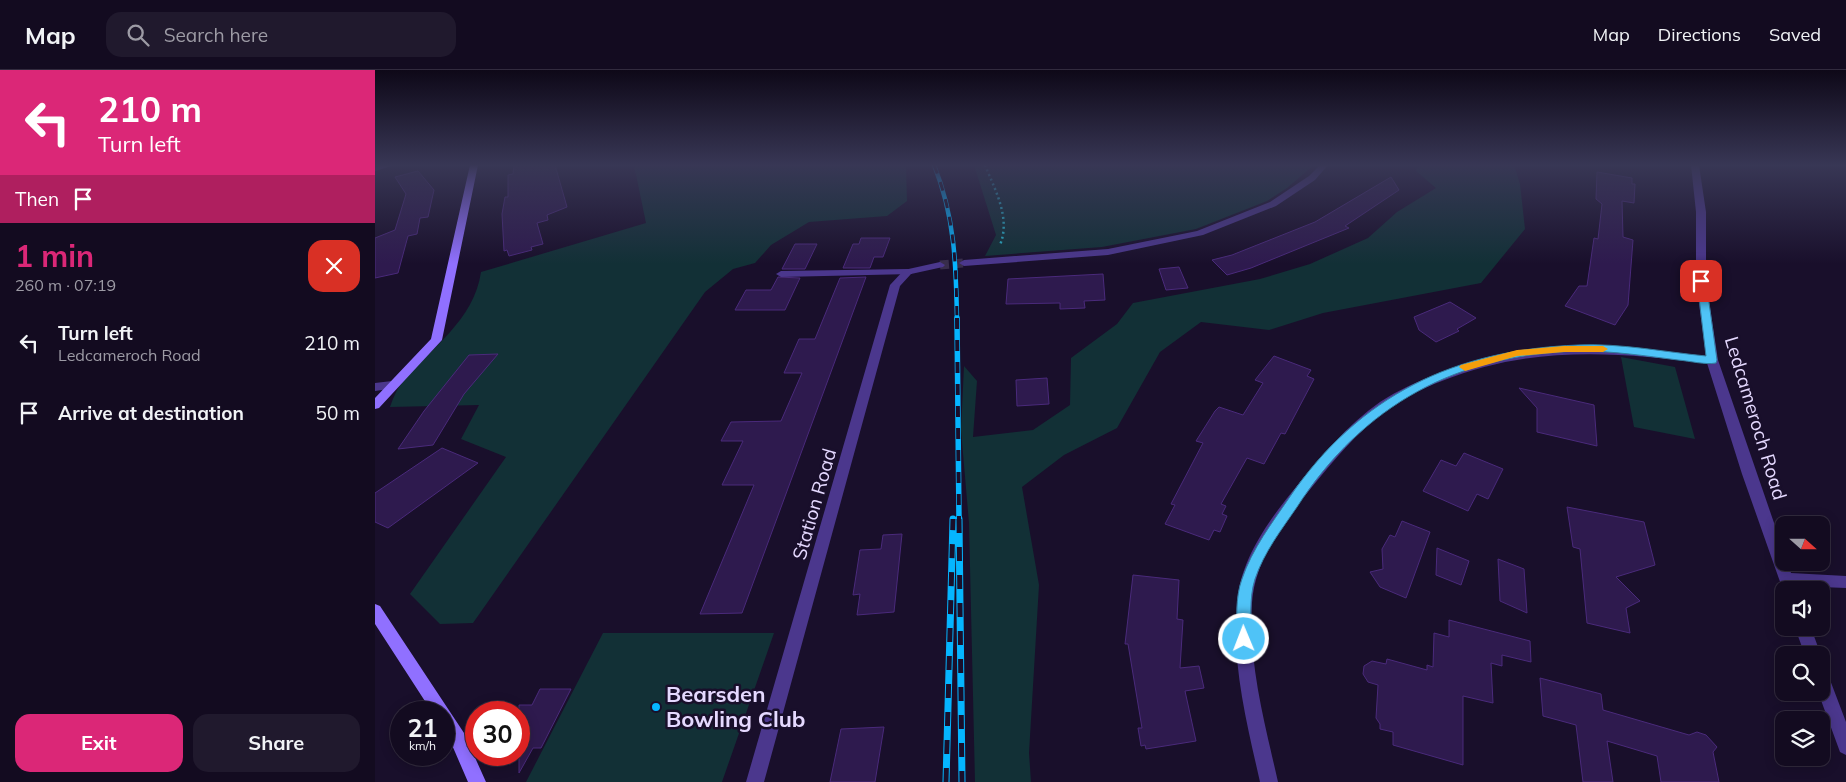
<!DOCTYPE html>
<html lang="en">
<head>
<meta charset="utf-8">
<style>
  :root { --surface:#130b20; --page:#20192d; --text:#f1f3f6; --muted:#9d9ba5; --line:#322b3e; --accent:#db2777 }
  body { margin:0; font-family:Mulish,sans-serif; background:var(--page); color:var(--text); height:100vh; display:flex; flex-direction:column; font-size:19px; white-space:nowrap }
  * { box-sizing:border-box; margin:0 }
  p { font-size:16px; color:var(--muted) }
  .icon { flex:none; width:28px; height:28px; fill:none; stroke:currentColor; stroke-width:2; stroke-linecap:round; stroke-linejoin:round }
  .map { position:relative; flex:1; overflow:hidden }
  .panel { display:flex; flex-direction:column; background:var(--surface); width:375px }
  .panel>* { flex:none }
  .banner { background:#db2777; color:#fff; overflow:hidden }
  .needle { width:32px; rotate:111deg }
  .tools { position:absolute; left:1400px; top:446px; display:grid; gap:10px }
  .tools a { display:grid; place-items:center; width:55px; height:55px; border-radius:10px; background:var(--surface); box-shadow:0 2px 12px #0003,0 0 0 1px var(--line); font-size:25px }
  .speed { position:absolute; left:15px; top:631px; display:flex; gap:10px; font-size:25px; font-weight:700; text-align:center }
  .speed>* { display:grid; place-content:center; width:65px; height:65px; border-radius:50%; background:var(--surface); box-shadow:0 2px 12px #0003,0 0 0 1px var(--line); line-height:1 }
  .speed small { font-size:12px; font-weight:400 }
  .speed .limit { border:8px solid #d22; background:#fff; color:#111 }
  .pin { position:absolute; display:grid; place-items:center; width:42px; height:42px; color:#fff; margin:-21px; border-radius:10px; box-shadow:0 2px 8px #0006 }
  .me { position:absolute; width:55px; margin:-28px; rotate:359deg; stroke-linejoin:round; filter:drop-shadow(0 0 4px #0008) }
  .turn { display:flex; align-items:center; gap:18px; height:105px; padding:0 15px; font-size:22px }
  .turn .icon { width:65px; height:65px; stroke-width:2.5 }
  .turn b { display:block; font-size:35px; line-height:42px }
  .then { display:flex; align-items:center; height:48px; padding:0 15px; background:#0003; gap:10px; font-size:19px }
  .round { display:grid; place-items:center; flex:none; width:52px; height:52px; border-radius:15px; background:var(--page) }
  .head { display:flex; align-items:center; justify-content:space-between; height:85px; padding:0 15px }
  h1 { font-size:30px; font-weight:700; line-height:38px; color:var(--accent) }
  .cta { display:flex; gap:10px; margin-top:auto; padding:10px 15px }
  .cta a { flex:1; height:58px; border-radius:15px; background:var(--accent); color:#fff; font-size:20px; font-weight:700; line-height:58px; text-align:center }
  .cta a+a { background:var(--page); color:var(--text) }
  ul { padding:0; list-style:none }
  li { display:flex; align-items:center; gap:15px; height:70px; padding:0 15px }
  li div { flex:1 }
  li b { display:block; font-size:19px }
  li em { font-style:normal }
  header { display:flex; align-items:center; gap:30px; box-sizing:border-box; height:70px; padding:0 25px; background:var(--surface); border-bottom:1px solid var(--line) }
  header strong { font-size:24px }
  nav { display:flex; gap:28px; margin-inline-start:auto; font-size:18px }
  .search { width:350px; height:45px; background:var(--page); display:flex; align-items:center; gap:12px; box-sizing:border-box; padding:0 18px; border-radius:15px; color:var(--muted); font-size:19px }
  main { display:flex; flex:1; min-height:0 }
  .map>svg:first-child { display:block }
  .green { fill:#123036 }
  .building { fill:#2e1a4e; stroke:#4a2a7b }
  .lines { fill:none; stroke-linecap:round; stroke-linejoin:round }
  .street-tunnel { stroke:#382d4b; stroke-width:9; stroke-dasharray:9 5; stroke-linecap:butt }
  .path { stroke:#28afc5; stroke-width:2.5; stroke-dasharray:2 3; stroke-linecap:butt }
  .lane { fill:#4b378d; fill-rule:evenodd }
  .street { fill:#4b378d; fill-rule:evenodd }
  .secondary { fill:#9070ff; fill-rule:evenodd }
  .rail-far2-casing { stroke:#05b5ff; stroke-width:4.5 }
  .rail-far1-casing { stroke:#05b5ff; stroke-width:5.5 }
  .rail-casing { stroke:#05b5ff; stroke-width:7 }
  .rail-far2 { stroke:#190f2b; stroke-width:3; stroke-dasharray:9; stroke-linecap:butt }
  .rail-far1 { stroke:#190f2b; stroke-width:4; stroke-dasharray:11; stroke-linecap:butt }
  .rail { stroke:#190f2b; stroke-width:5; stroke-dasharray:14; stroke-linecap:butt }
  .route { fill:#4fc3f7; stroke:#337fa1 }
  .slow { fill:#f59e0b }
  .poi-dot { fill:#05b5ff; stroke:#190f2b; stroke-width:2 }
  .labels { text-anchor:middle; stroke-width:5; stroke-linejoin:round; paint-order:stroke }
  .street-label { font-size:19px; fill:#e5d9ff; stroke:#190f2b }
  .near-poi-label { font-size:22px; font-weight:bold; fill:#e5d9ff; stroke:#190f2b; text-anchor:start }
</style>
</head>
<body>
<header>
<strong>Map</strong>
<div class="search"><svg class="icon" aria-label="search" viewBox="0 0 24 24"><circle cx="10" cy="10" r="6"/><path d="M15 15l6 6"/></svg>Search here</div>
<nav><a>Map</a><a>Directions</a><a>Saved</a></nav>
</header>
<main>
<section class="panel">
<div class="banner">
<div class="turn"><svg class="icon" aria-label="left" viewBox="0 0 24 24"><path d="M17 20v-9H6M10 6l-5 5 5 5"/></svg><div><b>210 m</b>Turn left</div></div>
<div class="then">Then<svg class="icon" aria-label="arrive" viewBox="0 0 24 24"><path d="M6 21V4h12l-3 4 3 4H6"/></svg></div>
</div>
<div class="head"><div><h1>1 min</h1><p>260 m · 07:19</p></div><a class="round" style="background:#d93025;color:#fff"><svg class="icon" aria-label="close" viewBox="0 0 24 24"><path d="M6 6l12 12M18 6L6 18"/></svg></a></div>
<ul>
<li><svg class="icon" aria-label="left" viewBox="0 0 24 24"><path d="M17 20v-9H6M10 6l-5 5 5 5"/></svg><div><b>Turn left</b><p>Ledcameroch Road</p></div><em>210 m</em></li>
<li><svg class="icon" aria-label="arrive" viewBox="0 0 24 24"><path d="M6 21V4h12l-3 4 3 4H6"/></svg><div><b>Arrive at destination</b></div><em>50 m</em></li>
</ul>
<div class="cta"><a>Exit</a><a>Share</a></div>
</section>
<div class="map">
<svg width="1471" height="712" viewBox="0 0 1471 712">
  <rect width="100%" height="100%" fill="#190f2b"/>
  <!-- green -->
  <path class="green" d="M259 95H531L532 131 512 146 434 152 396 175 380 193 358 199 330 222 98 553 65 554 35 524 131 387 86 369 104 335 15 337C18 329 21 320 27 313 56 277 99 251 106 202L271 153Z
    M599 95H939L912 118 892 131 821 159 727 177 610 186 621 165Z
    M1044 95H1139L1145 114 1150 159 1106 213 948 243 894 260 826 252 785 282 742 358 689 385 647 417 664 515 654 683 656 712H600L594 453 586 360 589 296 602 311 598 367 658 360 695 335 696 288 742 254 758 233 885 209 935 194 993 168 1022 142 1061 118 1041 101Z
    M1246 287 1300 297 1320 369 1259 357Z
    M228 563H399L347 712H151Z"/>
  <!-- building -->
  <path class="building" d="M139 95H180L192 137 172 145 173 150 162 153 168 174 156 177 157 180 134 186 132 180 129 181 127 144 130 127H133V105L138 104Z
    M43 101 59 120 53 147 45 148 42 164 33 166 23 203 0 208V168L20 160 31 124 20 107Z
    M1222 102 1257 108V114H1260L1259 133 1247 131 1248 167 1258 170 1253 235 1240 255 1190 236 1204 216H1212L1219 168 1223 169 1227 134 1221 129Z
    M1016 107 1024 120 970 156 974 158 876 198 852 205 837 190 857 185 940 152Z
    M486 168H515L508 187H499L495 198H468L478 174H484Z
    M420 174H442L430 199H407Z
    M804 197 813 218 791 220 784 199Z
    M728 204 730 230 709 231 710 238 685 239V233L631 234 633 209Z
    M403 207 425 208 410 240H360L371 220H396Z
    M491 207 367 543 325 544 379 415H347L368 371H346L356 352 406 351 427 303H409L424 269H440L465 208Z
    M1075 232 1101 248 1082 259 1084 261 1061 272 1044 260 1039 247Z
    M123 284 89 324 58 375 23 379 49 341 94 285Z
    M899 286 936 300 932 306 939 309 910 364 906 363 889 394 872 388 846 434 851 436 847 444 852 446 845 462 839 460 834 470 790 454 800 435 796 434 828 373 821 371 840 341 844 337 868 345 888 313 880 310Z
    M672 308 674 334 642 336 641 310Z
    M1144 318 1219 335 1222 376 1162 362V338Z
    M67 378 103 393 13 458 0 452V423Z
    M1089 383 1128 399 1113 429 1102 424 1093 441 1048 421 1066 390 1081 396Z
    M1192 437 1269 452 1280 495 1241 507 1265 531 1251 538 1255 563 1212 553 1205 479 1198 477Z
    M1027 451 1055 462 1031 528 1005 517 995 502 1008 499 1007 479 1015 465 1020 467Z
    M527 464 519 542 482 545 485 524 478 525 485 480 506 479 508 465Z
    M1062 478 1094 491 1086 515 1061 505Z
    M1123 489 1149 499 1152 543 1125 531Z
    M758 505 804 510 802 549 808 550 805 598 824 596 829 618 810 621 821 671 771 679 770 675 766 676 763 658H767L753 574H750Z
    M1074 550 1155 571 1156 592 1127 585V596L1116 593 1118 633 1088 626V695L1018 675V662L1005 659V654L1001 648 1003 615 993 612 988 604 989 596 997 591 1011 594 1012 589 1052 600V595L1058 597 1059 563 1074 567Z
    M1165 608 1226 624 1228 640 1314 665 1322 662 1331 665 1342 677 1338 682 1344 712H1286L1282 686 1232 671 1238 712H1208L1201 655 1168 646Z
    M165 619H196L166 678H158L144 703V635H157Z
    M509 657 500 712H455L466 659Z"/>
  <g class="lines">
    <!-- street-tunnel -->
    <path class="street-tunnel" d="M565 195 589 193"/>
    <!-- path -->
    <path class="path" d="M610 95C620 120 636 148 625 175"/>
    <!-- lane -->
    <path class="lane" d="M533 199 537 200V204L406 207 401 204 406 201Z"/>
    <!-- street -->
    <path class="street" d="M7 95H20L0 101V97Z
      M945 95H953L940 110 901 136 828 165 733 185 589 196 584 193 589 190 733 179 822 161 895 132 934 106Z
      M1316 95H1324L1331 142V211L1343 290 1409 482V492H1413L1416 503 1471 506V518L1421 516 1423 520H1409V523L1367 404 1332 293C1240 282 1156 275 1067 311 1046 319 1025 329 1007 343 981 364 959 390 937 417 910 450 880 488 877 533 873 593 890 654 903 712H885C872 654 856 592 862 532 866 488 894 450 921 417 946 387 972 355 1005 332 1023 320 1044 311 1064 303 1151 269 1240 275 1331 286L1321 211V142Z
      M565 192 570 195 568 197 536 204 525 216 389 712H371L515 215 529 200Z
      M17 311 23 315 21 318 0 321V313Z
      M1420 558H1436L1446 585H1430Z
      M1446 599 1452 602 1471 652V685L1465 682 1443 622H1446Z"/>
    <!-- secondary -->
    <path class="secondary" d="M95 95H103L67 270 4 338 0 339V328L56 269Z
      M0 534 5 536 89 663 111 712H93L77 675 69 662V642H57L0 554Z"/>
    <defs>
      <path id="rail-far2" d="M559 95C580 147 581 195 582 250"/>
      <path id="rail-far1" d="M582 248 584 451"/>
      <path id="rail" d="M584 449 587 712
        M571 712 578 449"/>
    </defs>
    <!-- rail-far2 casing -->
    <use href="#rail-far2" class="rail-far2-casing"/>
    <!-- rail-far1 casing -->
    <use href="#rail-far1" class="rail-far1-casing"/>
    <!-- rail casing -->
    <use href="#rail" class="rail-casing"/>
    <!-- rail-far2 -->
    <use href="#rail-far2" class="rail-far2"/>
    <!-- rail-far1 -->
    <use href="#rail-far1" class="rail-far1"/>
    <!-- rail -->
    <use href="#rail" class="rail"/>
  </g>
  <!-- sky -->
  <linearGradient id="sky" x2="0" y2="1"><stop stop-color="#0e0818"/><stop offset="0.49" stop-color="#383755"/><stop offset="1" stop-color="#383755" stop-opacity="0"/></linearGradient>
  <rect width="1471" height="194" fill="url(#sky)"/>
  <!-- route -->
  <path class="route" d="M1326 208 1331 211 1342 290 1341 293C1330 295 1315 291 1303 290 1271 286 1238 281 1205 281 1082 284 989 334 922 437 907 459 889 482 880 509 874 528 876 550 877 569L875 574 869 576 864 574 862 569C862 550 860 528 867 509 877 479 897 453 914 428 985 324 1080 280 1203 275 1246 273 1289 282 1331 286L1322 211Z"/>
  <!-- slow -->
  <path class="slow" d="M1189 276H1228L1233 279 1228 282H1189L1142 286 1090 301 1084 297 1086 295 1142 280Z"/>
  <!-- markers -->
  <circle class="poi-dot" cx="281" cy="637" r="5"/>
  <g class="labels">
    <!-- street labels -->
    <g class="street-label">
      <text transform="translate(1381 348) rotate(73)" y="7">Ledcameroch Road</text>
      <text transform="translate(439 434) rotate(-74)" y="7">Station Road</text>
    </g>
    <!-- near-poi labels -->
    <g class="near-poi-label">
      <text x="291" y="632">Bearsden<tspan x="291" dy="25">Bowling Club</tspan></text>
    </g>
  </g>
</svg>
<div class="tools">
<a><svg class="needle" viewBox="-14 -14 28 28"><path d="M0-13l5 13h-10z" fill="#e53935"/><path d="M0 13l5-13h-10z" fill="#9d9ba5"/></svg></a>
<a><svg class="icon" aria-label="sound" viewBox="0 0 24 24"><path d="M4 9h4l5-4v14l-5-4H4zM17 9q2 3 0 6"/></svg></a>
<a><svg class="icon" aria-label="search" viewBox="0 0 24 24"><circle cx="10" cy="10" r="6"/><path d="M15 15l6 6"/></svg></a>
<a><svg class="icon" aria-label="layers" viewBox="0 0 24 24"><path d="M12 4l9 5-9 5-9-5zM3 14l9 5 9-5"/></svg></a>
</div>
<div class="speed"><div>21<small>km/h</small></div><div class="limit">30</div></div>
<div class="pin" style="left:1326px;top:211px;background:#d93025"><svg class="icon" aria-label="arrive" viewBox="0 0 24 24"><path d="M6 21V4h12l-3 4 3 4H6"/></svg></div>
<svg class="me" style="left:869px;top:569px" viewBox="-20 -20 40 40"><circle r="17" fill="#4fc3f7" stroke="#fff" stroke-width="3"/><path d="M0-11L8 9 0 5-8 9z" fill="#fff"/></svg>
</div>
</main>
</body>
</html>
